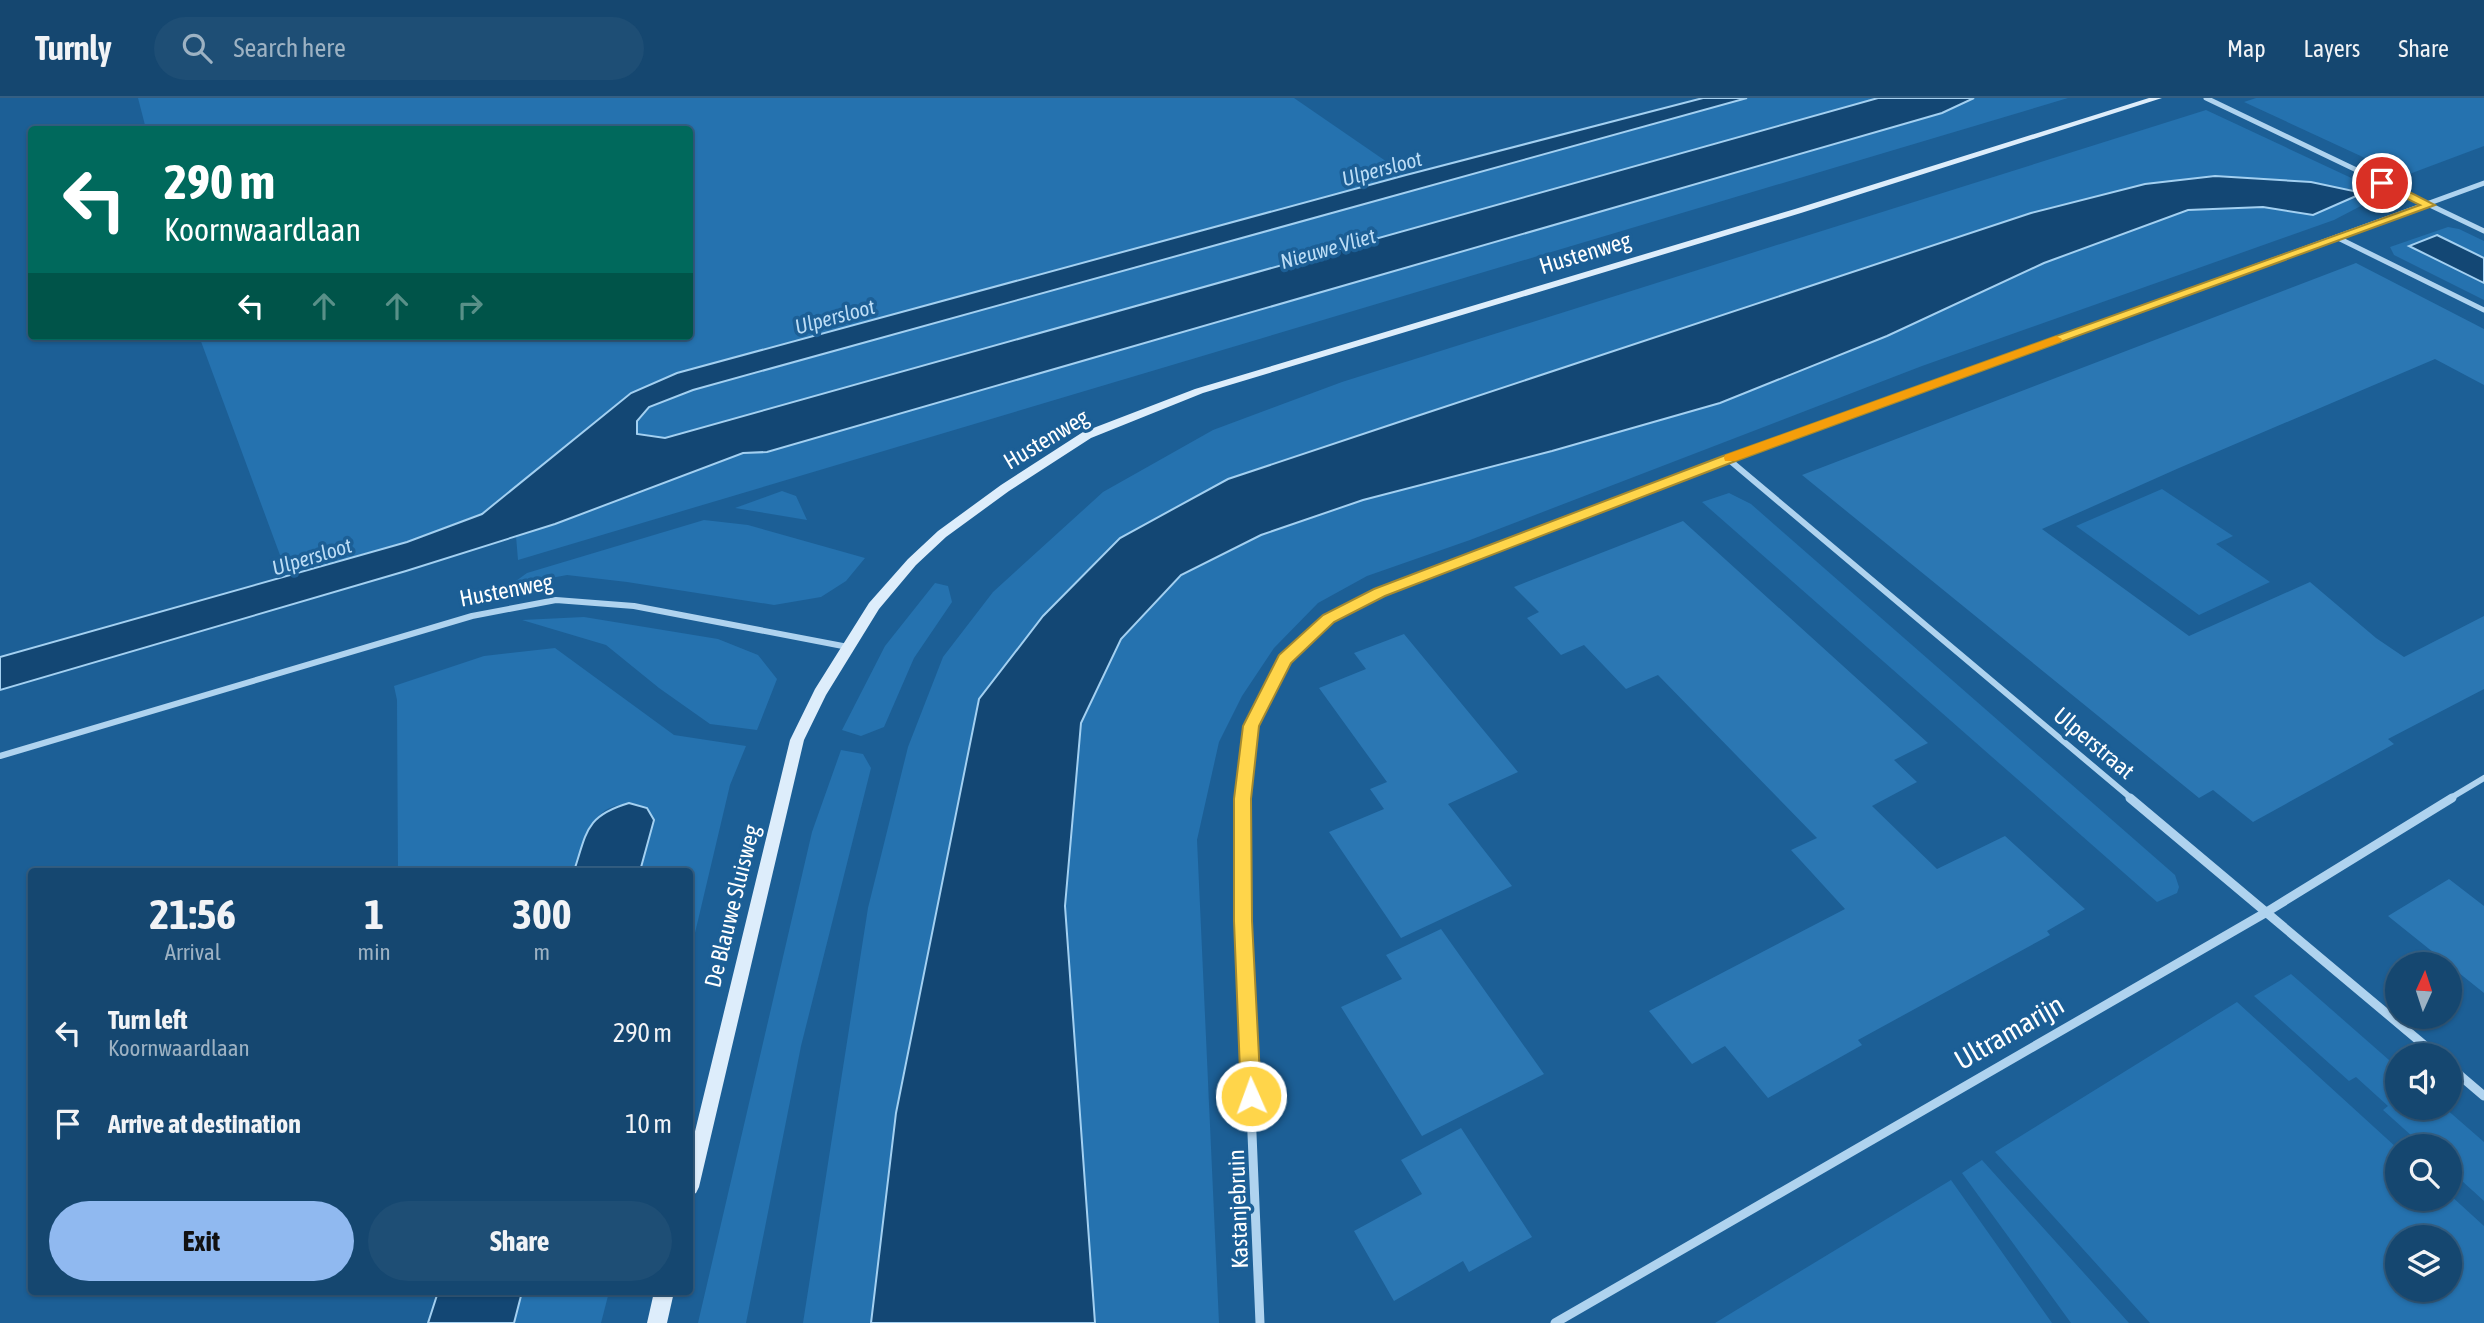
<!DOCTYPE html>
<html lang="en">
<head>
<meta charset="utf-8">
<style>
  :root { --surface:#154770; --page:#1e4e75; --text:#f1f3f6; --muted:#9db2c3; --line:#345f83; --accent:#90b9f0 }
  body { margin:0; font-family:"Asap Condensed",sans-serif; background:var(--page); color:var(--text); height:100vh; display:flex; flex-direction:column; font-size:26px; white-space:nowrap }
  * { box-sizing:border-box; margin:0 }
  p { font-size:23px; color:var(--muted) }
  .icon { flex:none; width:38px; height:38px; fill:none; stroke:currentColor; stroke-width:2; stroke-linecap:round; stroke-linejoin:round }
  .map { position:relative; flex:1; overflow:hidden }
  .panel { position:absolute; left:28px; top:770px; width:665px; height:427px; display:flex; flex-direction:column; background:var(--surface); border-radius:7px; box-shadow:0 2px 5px #0004,0 0 0 2px var(--line) }
  .panel>* { flex:none }
  .hud { position:absolute; left:28px; top:28px; width:665px; height:214px; border-radius:7px; box-shadow:0 2px 5px #0004,0 0 0 2px var(--line); background:#00695c; color:#fff; overflow:hidden }
  .needle { width:46px; rotate:3deg }
  .controls { position:absolute; left:2385px; top:854px; display:grid; gap:14px }
  .controls a { display:grid; place-items:center; width:77px; height:77px; border-radius:50%; background:var(--surface); box-shadow:0 2px 5px #0004,0 0 0 2px var(--line); font-size:35px }
  .pin { position:absolute; display:grid; place-items:center; width:60px; height:60px; color:#fff; margin:-30px; border:4px solid #fff; border-radius:50%; box-shadow:0 2px 7px #0007 }
  .me { position:absolute; width:77px; margin:-38px; rotate:358deg; stroke-linejoin:round; filter:drop-shadow(0 0 5px #0008) }
  .turn { display:flex; align-items:center; gap:24px; height:147px; padding:0 21px; font-size:32px }
  .turn .icon { width:91px; height:91px; stroke-width:2.5 }
  .turn b { display:block; font-size:49px; line-height:60px }
  .lanes { display:flex; align-items:center; height:66px; padding:0 21px; background:#0003; justify-content:center; gap:35px; direction:ltr }
  .lanes .off { opacity:.35 }
  .eta { display:flex; justify-content:space-evenly; align-items:center; height:119px; text-align:center }
  .eta b { font-size:42px; font-weight:700; line-height:49px }
  .action { display:flex; gap:14px; margin-top:auto; padding:14px 21px }
  .action a { flex:1; height:80px; border-radius:42px; background:var(--accent); color:#111; font-size:28px; font-weight:700; line-height:80px; text-align:center }
  .action a+a { background:var(--page); color:var(--text) }
  ul { padding:0; list-style:none }
  li { display:flex; align-items:center; gap:21px; height:91px; padding:0 21px }
  li div { flex:1 }
  li b { display:block; font-size:26px }
  li em { font-style:normal }
  header { display:flex; align-items:center; gap:42px; box-sizing:border-box; height:98px; padding:0 35px; background:var(--surface); border-bottom:2px solid var(--line) }
  header strong { font-size:33px }
  nav { display:flex; gap:38px; margin-inline-start:auto; font-size:24px }
  .search { width:490px; height:63px; background:var(--page); display:flex; align-items:center; gap:18px; box-sizing:border-box; padding:0 24px; border-radius:38px; color:var(--muted); font-size:26px }
  .map>svg:first-child { display:block }
  .green { fill:#2572af; fill-rule:evenodd }
  .water { fill:#134774; stroke:#a3d0f1; stroke-width:2 }
  .building { fill:#2b77b3 }
  .lines { fill:none; stroke-linecap:round; stroke-linejoin:round }
  .minor-far2 { stroke:#afd3ef; stroke-width:5 }
  .minor-far1 { stroke:#afd3ef; stroke-width:6 }
  .minor { stroke:#afd3ef; stroke-width:9 }
  .secondary { fill:#ddedfb; fill-rule:evenodd }
  .route { fill:#ffd54a; stroke:#a68a30; stroke-width:2 }
  .slow { fill:#f59e0b }
  .labels { text-anchor:middle; stroke-width:7; stroke-linejoin:round; paint-order:stroke }
  .far-water-label { font-size:21px; font-style:italic; fill:#bcddf6; stroke:#1c5f96 }
  .street-label { font-size:23px; fill:#fff; stroke:#1c5f96 }
  .near-street-label { font-size:28px; fill:#fff; stroke:#1c5f96 }
</style>
</head>
<body>
<header>
<strong>Turnly</strong>
<div class="search"><svg class="icon" aria-label="search" viewBox="0 0 24 24"><circle cx="10" cy="10" r="6"/><path d="M15 15l6 6"/></svg>Search here</div>
<nav><a>Map</a><a>Layers</a><a>Share</a></nav>
</header>
<div class="map">
<svg width="2484" height="1225" viewBox="0 0 2484 1225">
  <rect width="100%" height="100%" fill="#1c5f96"/>
  <!-- green -->
  <path class="green" d="M138 0H1294L1406 77 677 275 631 295 482 415 407 444 287 476 199 238H690V32L146 31Z
    M1747 0H1878L665 340 637 336V324L649 309 693 292Z
    M1974 0H2068L518 462 516 438 743 355 767 354 1942 15Z
    M2256 0H2484V48L2404 78 2244 4Z
    M2206 12 2375 91 2378 99 2334 122 1922 268 1470 442 1367 478 1318 505 1274 550 1242 598 1219 644 1197 742 1219 1225H1095L1065 808 1081 625 1121 541 1181 477 1261 437 1363 402 1552 353 1720 305 1887 238 2044 165 2188 112 2263 109 2313 117 2145 86 2031 115 1229 381 1120 440 979 601 896 1015 871 1225H803L868 810 908 649 943 559 993 494 1103 394 1213 332 1342 284Z
    M2448 129 2459 131 2484 143V160L2437 137 2410 148 2484 185V202L2394 157 2390 149Z
    M2162 391 2233 438 2216 446 2270 484 2199 517 2076 428Z
    M782 393 796 398 807 422 735 410Z
    M1729 395 1751 406 2175 777 2179 789 2177 795 2157 804 1702 404Z
    M704 422 748 427 865 460 846 483 821 499 774 507 627 484 567 477 509 488 527 475Z
    M935 485 948 488 952 504 914 560 884 629 861 638 842 632 885 548Z
    M584 519 718 541 758 557 777 581 757 632 710 626 659 590 606 547 522 522Z
    M555 550 674 637 746 648 730 687 690 856V774L640 773 654 722 647 710C595 694 587 735 574 773H398L397 602 394 588 484 558Z
    M841 652 863 656 871 670 801 948 746 1225H698L812 734Z
    M2291 876 2397 969 2398 1010H2445L2484 1044V1103L2450 1072V1048H2423L2383 1012 2388 1008 2356 979 2349 983 2254 898Z
    M2237 904 2397 1050 2398 1101H2450V1097L2484 1128V1225H2150L1995 1054ZM2398 1139H2450V1192H2398Z
    M1982 1062 2129 1225H2071L1962 1075Z
    M1951 1082 2052 1225H1715Z
    M522 1194H609L601 1225H514Z"/>
  <!-- water -->
  <path class="water" d="M1703 0H1747L693 292 649 309 637 323V336L665 340 1878 0H1974L1942 15 767 354 743 355 555 426 406 473 0 592V559L407 444 482 416 631 295 677 275 1406 77Z
    M2215 78 2311 84 2363 95 2313 117 2263 109 2188 112 2044 165 1887 238 1720 305 1552 353 1363 402 1261 437 1181 477 1121 541 1081 625 1065 808 1095 1225H871L896 1015 979 601 1043 518 1120 440 1228 381 1411 320 2031 115 2145 86Z
    M2437 137 2484 160V185L2409 148Z
    M629 705 647 710 654 722 640 773H574C587 734 585 718 629 705Z
    M438 1194H522L514 1225H428Z"/>
  <!-- building -->
  <path class="building" d="M2356 165 2484 231V287L2435 261 2179 370 2042 431 2189 538 2310 484 2376 540 2404 559 2484 518V591L2388 641 2394 646 2253 724 2213 692 2199 700 1802 377Z
    M1683 423 1928 645 1894 662 1917 684 1872 708 1937 771 2005 738 2085 811 2047 833 2050 837 1858 942 1862 947 1768 1000 1725 948 1692 966 1649 913 1845 811 1791 752 1817 740 1658 577 1626 591 1584 547 1561 557 1527 520 1539 514 1514 489Z
    M1404 536 1518 674 1448 706 1512 788 1401 840 1329 734 1384 711 1370 691 1387 684 1319 590 1366 571 1354 555Z
    M2449 781 2484 808V895L2388 818Z
    M1441 831 1544 976 1422 1038 1341 909 1402 881 1386 857Z
    M1461 1030 1532 1139 1469 1174 1463 1163 1394 1203 1354 1133 1422 1096 1401 1062Z"/>
  <g class="lines">
    <!-- minor-far2 -->
    <path class="minor-far2" d="M2206 0 2484 133
      M2336 139 2484 212
      M1887 303 2484 85"/>
    <!-- minor-far1 -->
    <path class="minor-far1" d="M1728 361 2132 701
      M0 658 472 518 556 502 634 508 848 549
      M1243 701 1251 628 1285 561 1329 520 1379 494 1891 301
      M2449 701 2484 680"/>
    <!-- minor -->
    <path class="minor" d="M1243 700V823L1260 1225
      M2130 700 2436 957
      M2450 969 2484 998
      M1555 1225 2265 815 2452 700"/>
    <!-- secondary -->
    <path class="secondary" d="M2149 0H2162L1801 115 1203 295 1091 340 1009 393 946 439 916 467 879 511 826 597 804 642 699 1089 696 1095 690 1098V1054L790 642 815 591 869 505 908 461 938 433 1001 387 1083 334 1195 291 1795 111Z
      M654 1194H674L667 1225H647Z"/>
  </g>
  <!-- route -->
  <path class="route" d="M2379 82H2386L2435 107 1733 364 1385 498 1334 524 1291 565 1259 628 1251 701 1252 823 1261 998 1258 1004 1251 1007 1244 1004 1241 998 1234 823V701L1243 628 1279 557 1323 517 1374 491 1723 358 2420 107 2379 87Z"/>
  <!-- slow -->
  <path class="slow" d="M2056 238 2062 241 2060 244 1735 363H1725L1724 360 1725 357Z"/>
  <g class="labels">
    <!-- far-water labels -->
    <g class="far-water-label">
      <text transform="translate(1382 71) rotate(-15)" y="7">Ulpersloot</text>
      <text transform="translate(1328 151) rotate(-16)" y="7">Nieuwe Vliet</text>
      <text transform="translate(835 219) rotate(-15)" y="7">Ulpersloot</text>
      <text transform="translate(312 459) rotate(-17)" y="7">Ulpersloot</text>
    </g>
    <!-- street labels -->
    <g class="street-label">
      <text transform="translate(1585 155) rotate(-17)" y="8">Hustenweg</text>
      <text transform="translate(1046 341) rotate(-31)" y="8">Hustenweg</text>
      <text transform="translate(506 492) rotate(-11)" y="8">Hustenweg</text>
      <text transform="translate(2094 645) rotate(40)" y="8">Ulperstraat</text>
      <text transform="translate(732 808) rotate(-76)" y="8">De Blauwe Sluisweg</text>
      <text transform="translate(1238 1111) rotate(-92)" y="8">Kastanjebruin</text>
    </g>
    <!-- near-street labels -->
    <g class="near-street-label">
      <text transform="translate(2009 934) rotate(-30)" y="10">Ultramarijn</text>
    </g>
  </g>
</svg>
<div class="controls">
<a><svg class="needle" viewBox="-14 -14 28 28"><path d="M0-13l5 13h-10z" fill="#e53935"/><path d="M0 13l5-13h-10z" fill="#9db2c3"/></svg></a>
<a><svg class="icon" aria-label="sound" viewBox="0 0 24 24"><path d="M4 9h4l5-4v14l-5-4H4zM17 9q2 3 0 6"/></svg></a>
<a><svg class="icon" aria-label="search" viewBox="0 0 24 24"><circle cx="10" cy="10" r="6"/><path d="M15 15l6 6"/></svg></a>
<a><svg class="icon" aria-label="layers" viewBox="0 0 24 24"><path d="M12 4l9 5-9 5-9-5zM3 14l9 5 9-5"/></svg></a>
</div>
<div class="pin" style="left:2382px;top:85px;background:#d93025"><svg class="icon" aria-label="arrive" viewBox="0 0 24 24"><path d="M6 21V4h12l-3 4 3 4H6"/></svg></div>
<svg class="me" style="left:1251px;top:998px" viewBox="-20 -20 40 40"><circle r="17" fill="#ffd54a" stroke="#fff" stroke-width="3"/><path d="M0-11L8 9 0 5-8 9z" fill="#fff"/></svg>
<div class="hud">
<div class="turn"><svg class="icon" aria-label="left" viewBox="0 0 24 24"><path d="M17 20v-9H6M10 6l-5 5 5 5"/></svg><div><b>290 m</b>Koornwaardlaan</div></div>
<div class="lanes"><svg class="icon" aria-label="left" viewBox="0 0 24 24"><path d="M17 20v-9H6M10 6l-5 5 5 5"/></svg><svg class="icon off" aria-label="ahead" viewBox="0 0 24 24"><path d="M12 20V5M6 11l6-6 6 6"/></svg><svg class="icon off" aria-label="ahead" viewBox="0 0 24 24"><path d="M12 20V5M6 11l6-6 6 6"/></svg><svg class="icon off" aria-label="right" viewBox="0 0 24 24"><path d="M7 20v-9h11M14 6l5 5-5 5"/></svg></div>
</div>
<section class="panel">
<div class="eta">
<div><b>21:56</b><p>Arrival</p></div>
<div><b>1</b><p>min</p></div>
<div><b>300</b><p>m</p></div>
</div>
<ul>
<li><svg class="icon" aria-label="left" viewBox="0 0 24 24"><path d="M17 20v-9H6M10 6l-5 5 5 5"/></svg><div><b>Turn left</b><p>Koornwaardlaan</p></div><em>290 m</em></li>
<li><svg class="icon" aria-label="arrive" viewBox="0 0 24 24"><path d="M6 21V4h12l-3 4 3 4H6"/></svg><div><b>Arrive at destination</b></div><em>10 m</em></li>
</ul>
<div class="action"><a>Exit</a><a>Share</a></div>
</section>
</div>
</body>
</html>
